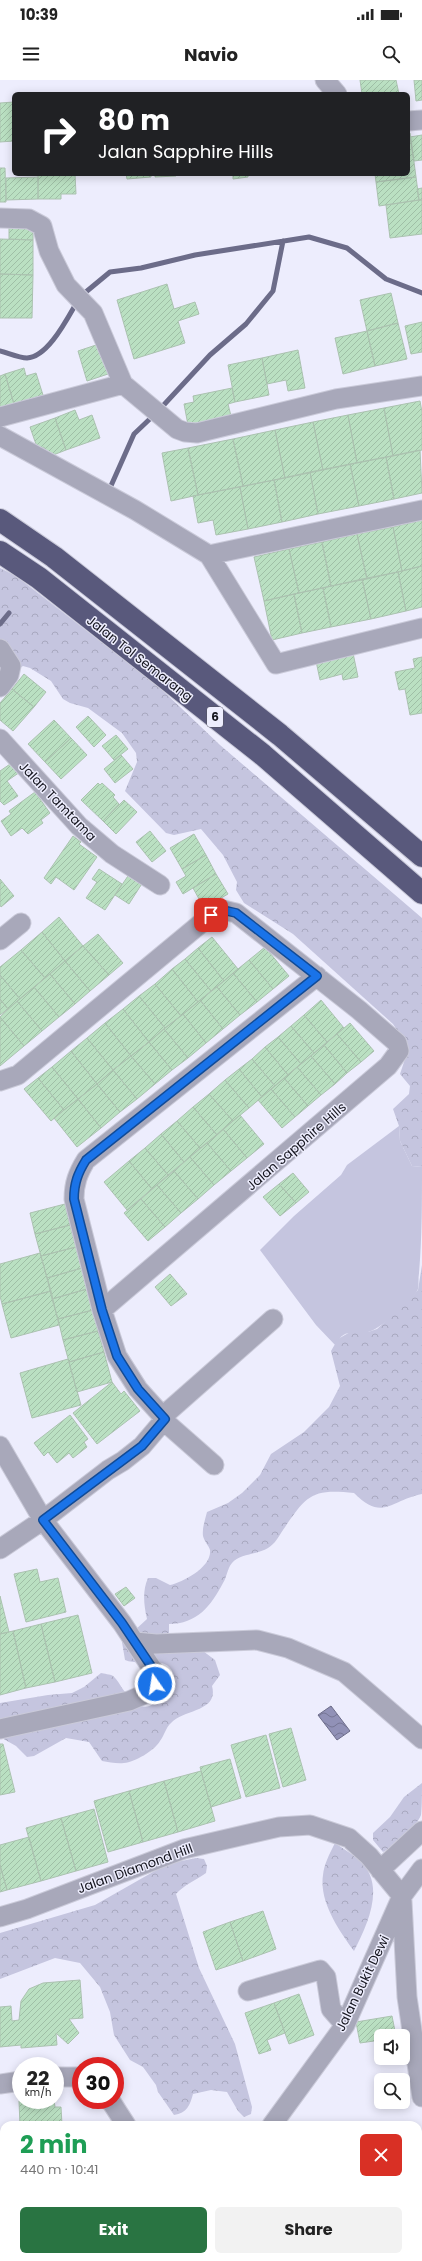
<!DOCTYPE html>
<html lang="en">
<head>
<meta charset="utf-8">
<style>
  :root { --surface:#fff; --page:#f2f2f2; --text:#222; --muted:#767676; --accent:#297442 }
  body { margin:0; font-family:Poppins,sans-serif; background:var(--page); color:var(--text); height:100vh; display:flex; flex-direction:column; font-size:15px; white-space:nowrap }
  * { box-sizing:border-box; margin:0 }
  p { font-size:13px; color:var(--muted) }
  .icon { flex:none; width:22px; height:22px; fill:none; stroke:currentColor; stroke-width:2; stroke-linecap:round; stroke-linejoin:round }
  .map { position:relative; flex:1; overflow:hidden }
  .side { position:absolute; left:0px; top:2041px; width:422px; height:140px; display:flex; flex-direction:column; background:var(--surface); border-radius:12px 12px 0 0; box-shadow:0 2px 10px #0003 }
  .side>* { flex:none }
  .guide { position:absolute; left:12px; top:12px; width:398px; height:84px; border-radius:6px; box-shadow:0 2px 10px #0003; background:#202124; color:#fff; overflow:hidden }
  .buttons { position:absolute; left:374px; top:1949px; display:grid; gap:8px }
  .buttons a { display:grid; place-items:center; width:36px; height:36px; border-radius:6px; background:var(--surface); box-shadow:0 2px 10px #0003; font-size:20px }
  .speed { position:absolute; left:12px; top:1977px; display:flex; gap:8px; font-size:20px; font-weight:700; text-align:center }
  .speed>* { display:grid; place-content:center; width:52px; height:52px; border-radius:50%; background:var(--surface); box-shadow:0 2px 10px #0003; line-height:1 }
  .speed small { font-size:10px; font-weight:400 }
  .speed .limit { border:6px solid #d22; background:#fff; color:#111 }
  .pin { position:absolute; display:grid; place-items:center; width:34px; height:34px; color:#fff; margin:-17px; border-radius:8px; box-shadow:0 2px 6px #0006 }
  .me { position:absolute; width:44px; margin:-22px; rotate:347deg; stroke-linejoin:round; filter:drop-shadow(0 0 3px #0008) }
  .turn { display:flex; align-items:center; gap:14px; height:84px; padding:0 20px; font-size:18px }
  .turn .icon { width:52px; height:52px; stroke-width:2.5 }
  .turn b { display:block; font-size:28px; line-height:34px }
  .round { display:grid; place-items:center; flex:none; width:42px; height:42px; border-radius:6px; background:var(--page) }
  .head { display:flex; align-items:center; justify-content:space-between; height:68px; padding:0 20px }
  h1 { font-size:24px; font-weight:700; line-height:30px; color:#1e9e55 }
  .primary-button { display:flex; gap:8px; margin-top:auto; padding:8px 20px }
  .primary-button a { flex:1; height:46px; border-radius:6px; background:var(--accent); color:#fff; font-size:16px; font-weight:700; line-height:46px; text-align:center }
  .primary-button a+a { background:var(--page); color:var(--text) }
  .status { display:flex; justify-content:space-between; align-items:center; height:28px; padding:0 20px; background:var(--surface); direction:ltr }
  .status svg { height:11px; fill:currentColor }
  header { display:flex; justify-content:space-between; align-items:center; height:52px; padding:0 20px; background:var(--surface); font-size:18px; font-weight:700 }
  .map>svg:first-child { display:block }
  .grass { fill:#c5c5df }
  .forest { fill:url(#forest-crowns) }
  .water { fill:url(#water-waves); stroke:#6c6c89 }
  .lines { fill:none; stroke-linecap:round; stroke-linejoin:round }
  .stream { stroke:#6c6c89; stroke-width:5 }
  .building { fill:url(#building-hatch); stroke:#abc2b0 }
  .street-casing { stroke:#cacad9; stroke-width:21 }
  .highway-casing { stroke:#cacad9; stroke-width:24 }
  .street { stroke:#a8a8ba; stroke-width:19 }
  .highway { stroke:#59597c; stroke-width:22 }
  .route-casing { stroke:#114b97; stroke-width:10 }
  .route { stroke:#1a73e8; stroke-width:7 }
  .labels { text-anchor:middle; stroke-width:3; stroke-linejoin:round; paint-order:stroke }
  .shield { fill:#ededfd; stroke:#555560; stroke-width:1 }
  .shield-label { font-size:12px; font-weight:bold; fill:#14141d }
  .street-label { font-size:13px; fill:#14141d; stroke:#ededfd }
</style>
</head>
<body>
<div class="status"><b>10:39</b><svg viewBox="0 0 49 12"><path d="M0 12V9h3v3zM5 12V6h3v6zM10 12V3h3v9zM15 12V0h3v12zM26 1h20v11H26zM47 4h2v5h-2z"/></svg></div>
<header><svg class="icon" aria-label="menu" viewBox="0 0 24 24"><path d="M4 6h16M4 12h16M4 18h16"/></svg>Navio<svg class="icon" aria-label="search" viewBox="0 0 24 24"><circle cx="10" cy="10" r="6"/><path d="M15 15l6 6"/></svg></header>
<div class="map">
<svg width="422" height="2181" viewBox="0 0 422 2181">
  <defs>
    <pattern id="forest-crowns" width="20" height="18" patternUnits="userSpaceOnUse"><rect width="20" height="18" fill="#c5c5df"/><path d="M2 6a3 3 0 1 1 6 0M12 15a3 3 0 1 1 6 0" fill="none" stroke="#a8a8bf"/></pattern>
    <pattern id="water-waves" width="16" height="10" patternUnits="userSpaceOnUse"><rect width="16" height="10" fill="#9191b7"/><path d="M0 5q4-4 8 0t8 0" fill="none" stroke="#757594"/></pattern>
    <pattern id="building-hatch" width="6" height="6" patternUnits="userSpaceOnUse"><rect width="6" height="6" fill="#bae0c2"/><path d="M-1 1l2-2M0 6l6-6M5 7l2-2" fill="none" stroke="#9fbfa6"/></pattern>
  </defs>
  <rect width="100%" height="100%" fill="#ededfd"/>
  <!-- grass -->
  <path class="grass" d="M399 1046 400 1061 412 1086 422 1087C422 1122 422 1159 419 1193 418 1198 419 1204 418 1209 414 1220 382 1247 371 1251 357 1257 343 1245 336 1266L316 1245 260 1170 294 1136 341 1095 347 1085Z"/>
  <!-- forest -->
  <path class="forest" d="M0 488 16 496 159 607 220 665 422 838V1087L412 1086 400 1061 399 1046 393 1029 409 1014 410 1006 400 994 406 976 405 962 393 944 293 854 244 823 236 810 237 802 223 775 201 749 174 755 166 753 125 711 137 682 136 673 122 653 88 628 70 623 63 619 51 601 30 588 23 586 0 601Z
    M422 1185V1414C391 1420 383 1442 354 1413 311 1408 306 1416 283 1450 279 1456 275 1464 268 1468 257 1475 240 1473 232 1483 227 1489 227 1497 223 1503 211 1526 197 1544 169 1544V1554L173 1560 203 1571 215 1580 220 1595 212 1606C219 1632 184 1629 171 1643 166 1647 164 1656 160 1661 154 1671 135 1682 124 1683 117 1684 109 1682 102 1681L89 1662 66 1658 34 1676 27 1677 16 1666 0 1657V1623L48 1615 72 1613 84 1607 101 1593C104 1594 110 1594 113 1596 118 1600 122 1609 126 1613 149 1644 162 1616 173 1593 165 1574 142 1587 125 1580L122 1562 147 1539C144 1526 142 1511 148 1498H156L170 1505C183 1502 212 1487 210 1470 209 1466 204 1461 203 1456 202 1448 205 1440 207 1432L228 1423 242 1413 260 1395 271 1374 304 1352 329 1327 340 1306 331 1271 338 1259 352 1251 368 1252 377 1249 408 1221 418 1210Z
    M422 1703C422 1711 422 1727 421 1735 415 1749 397 1765 383 1772L373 1760V1753L390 1737 404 1717Z
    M335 1763C342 1768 351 1773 358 1779 387 1803 368 1844 354 1871 339 1850 319 1822 323 1795 324 1784 330 1773 335 1763Z
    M196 1778 204 1779 207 1786 206 1793C195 1801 185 1804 176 1814L199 1888 235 1964 252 2027 251 2034 244 2037 238 2031 227 2012 211 2010 193 2014C190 2025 187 2033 174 2035L158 2012 156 2005 143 1987 130 1980 114 1955 110 1932 100 1907 80 1883 55 1878 0 1899V1853L95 1825 167 1784Z"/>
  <!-- water -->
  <path class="water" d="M331 1626 350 1651 337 1660 318 1635Z"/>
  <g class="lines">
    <!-- stream -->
    <path class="stream" d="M81 216 110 192 141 188 195 175 309 157 347 168 386 199 422 213
      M0 271C8 273 19 278 27 278 48 277 67 239 77 222
      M160 329 210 275 246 244 273 211 283 161
      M110 408 134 354 154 335
      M0 544 9 533"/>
  </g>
  <!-- building -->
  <path class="building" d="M360 0H396L399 14H362Z
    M414 0H422V20L416 21Z
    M14 22V61L0 62V23Z
    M410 53 416 97 376 102 375 94H408V54Z
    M422 55V80L414 81 410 57Z
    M0 88H5L6 122H0Z
    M38 94H75L76 114H61V119H38Z
    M126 94H151V97L127 99Z
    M155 94H175L176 96 155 97Z
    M233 94H248V97L233 99Z
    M38 97V119L6 120V98Z
    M416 97 419 120 379 126 376 102Z
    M422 108V120H419L417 109Z
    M419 120H422V154L390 158 386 125Z
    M9 146H33V160L9 159Z
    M0 159 33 160V195L0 194Z
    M0 194 33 195 32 238H0Z
    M167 204 174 229 195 222 199 234 178 241 185 263 134 279 117 220Z
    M391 213 398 243 367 251 360 220Z
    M422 242V272L411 274 405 246Z
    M398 243 407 279 375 286 367 251Z
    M367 251 375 286 343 294 335 258Z
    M99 264 108 294 87 301 78 271Z
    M298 270 305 308 288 311 286 300 267 304 262 278Z
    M262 278 269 315 235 322 228 285Z
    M24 288 26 296 36 293 43 315 14 324 5 294Z
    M5 294 14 324 0 328V296Z
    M232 308 235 322 228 324 231 336 188 345 184 324 194 322 193 316Z
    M420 321 422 332V370L393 376 384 328Z
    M384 328 393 376 357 383 348 335Z
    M75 330 79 340 92 335 100 358 66 370 55 338Z
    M348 335 357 383 323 390 313 342Z
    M55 338 66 370 48 377 44 367 38 370 30 347Z
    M313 342 323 390 285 398 275 350Z
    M275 350 285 398 243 406 233 359Z
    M233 359 243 406 198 415 188 368Z
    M188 368 198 415 171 421 162 373Z
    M420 370 422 413 394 419 386 377Z
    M386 377 394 419 359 426 350 384Z
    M350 384 359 426 318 434 310 392Z
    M310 392 318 434 282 442 274 400Z
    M274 400 282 442 248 449 240 407Z
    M240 407 248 449 216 455 213 440 198 443 193 416Z
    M422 440V486L402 491 393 447Z
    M393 447 402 491 367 499 357 454Z
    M357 454 367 499 331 506 322 462Z
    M322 462 331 506 299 513 289 469Z
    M289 469 299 513 264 521 254 477Z
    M422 486V527L406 531 398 492Z
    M398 492 406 531 371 539 362 499Z
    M362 499 371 539 331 547 323 508Z
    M323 508 331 547 302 553 294 514Z
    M294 514 302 553 272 560 264 521Z
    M353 573 358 597 343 600 342 594 320 600 316 581Z
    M422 577V633L410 635 405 609 399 610 395 592 415 588 413 579Z
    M24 594 46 612 34 627 12 609Z
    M12 609 34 627 13 651 0 640V623Z
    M88 636 106 655 94 667 76 647Z
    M54 640 71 658 45 682 28 664Z
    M116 655 128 669 114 680 102 666Z
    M71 658 87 675 61 699 45 682Z
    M121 675 133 689 115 703 104 689Z
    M13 682 20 692 7 701 18 716 4 725 0 721V691Z
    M98 703 100 705 102 703 115 715 113 717 119 724 103 741 81 720Z
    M35 712 50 733 41 740 43 743 28 754 22 748 11 756 1 741 11 734 9 731Z
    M124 720 137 732 116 754 103 741Z
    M150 751 166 771 152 782 136 762Z
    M194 754 206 775 182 789 170 768Z
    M73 756 81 762 79 764 97 777 74 810 56 797 51 804 44 798Z
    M206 775 216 794 183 814 176 802 186 796 182 789Z
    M99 789 122 804 105 830 86 818 97 802 92 799Z
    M130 793 143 802 129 824 115 815Z
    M216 794 228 814 204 828 193 808Z
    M0 799 14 816 1 827 0 825Z
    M59 837 83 866 65 881 42 852Z
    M42 852 65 881 45 898 21 870Z
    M98 854 123 883 109 895 83 866Z
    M212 857 238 889 224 901 198 868Z
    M83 866 109 895 90 911 65 881Z
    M265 867 289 896 273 909 249 880Z
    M198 868 224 901 211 911 185 879Z
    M21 870 45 898 20 919 0 895V887Z
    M185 879 211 911 198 922 172 889Z
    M249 880 273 909 257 922 233 893Z
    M65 881 90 911 75 924 50 894Z
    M172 889 198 922 181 936 155 904Z
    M233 893 257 922 240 935 217 907Z
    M50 894 75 924 59 937 34 907Z
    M0 895 20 919 8 929 0 919Z
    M155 904 181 936 165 948 139 916Z
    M34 907 59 937 42 951 17 921Z
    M217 907 240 935 223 949 200 920Z
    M139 916 165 948 149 962 123 929Z
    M0 919 8 929 0 935Z
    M200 920 223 949 206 963 183 934Z
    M321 920 344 948 327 962 304 935Z
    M17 921 42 951 24 966 0 937Z
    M123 929 149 962 131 976 105 943Z
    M183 934 206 963 188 978 164 949Z
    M304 935 327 962 314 973 291 946Z
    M0 937 24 966 0 986Z
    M105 943 131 976 113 990 87 958Z
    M350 943 374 971 361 982 337 954Z
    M291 946 314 973 301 984 278 957Z
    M164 949 188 978 172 990 149 962Z
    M337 954 361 982 347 993 324 965Z
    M278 957 301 984 288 995 265 967Z
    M87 958 113 990 97 1004 71 971Z
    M149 962 172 990 155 1004 131 976Z
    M324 965 347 993 335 1004 311 976Z
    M265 967 288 995 275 1006 252 979Z
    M71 971 97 1004 78 1019 52 987Z
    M131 976 155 1004 137 1019 113 990Z
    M311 976 335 1004 321 1015 297 987Z
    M252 979 275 1006 262 1017 239 989Z
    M52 987 78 1019 64 1030 38 998Z
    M297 987 321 1015 308 1026 284 998Z
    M239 989 262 1017 249 1028 225 1000Z
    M113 990 137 1019 120 1032 97 1004Z
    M38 998 64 1030 51 1041 24 1009Z
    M284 998 308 1026 295 1037 271 1009Z
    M225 1000 249 1028 233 1041 209 1014Z
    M97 1004 120 1032 101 1048 78 1019Z
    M271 1009 295 1037 282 1048 258 1020Z
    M209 1014 233 1041 217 1055 193 1027Z
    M78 1019 101 1048 77 1067 54 1038Z
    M193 1027 217 1055 200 1068 177 1041Z
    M240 1035 264 1064 247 1078 223 1049Z
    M177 1041 200 1068 184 1082 161 1054Z
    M223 1049 247 1078 231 1091 207 1063Z
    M161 1054 184 1082 168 1095 145 1068Z
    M207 1063 231 1091 214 1105 190 1077Z
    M145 1068 168 1095 152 1109 129 1081Z
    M190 1077 214 1105 198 1119 174 1091Z
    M129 1081 152 1109 127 1130 104 1102Z
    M174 1091 198 1119 181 1133 157 1105Z
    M293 1093 309 1112 296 1123 279 1104Z
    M279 1104 296 1123 280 1136 263 1117Z
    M157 1105 181 1133 165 1147 141 1119Z
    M141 1119 165 1147 148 1161 124 1133Z
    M65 1124 70 1145 35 1154 30 1133Z
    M70 1145 76 1167 41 1176 35 1154Z
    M76 1167 82 1188 47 1198 41 1176Z
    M40 1173 51 1211 2 1224 0 1216V1184Z
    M82 1188 87 1209 52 1219 47 1198Z
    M170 1194 187 1214 171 1226 155 1207Z
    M87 1209 93 1230 58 1239 52 1219Z
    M51 1211 59 1245 11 1258 2 1224Z
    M93 1230 98 1251 63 1260 58 1239Z
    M98 1251 104 1272 69 1282 63 1260Z
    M104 1272 112 1302 77 1312 69 1282Z
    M68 1279 81 1325 32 1338 20 1293Z
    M112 1302 121 1314 124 1311 140 1331 97 1364 73 1333Z
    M70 1335 88 1359 84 1362 87 1367 73 1378 69 1373 57 1383 48 1372 44 1376 34 1363Z
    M37 1489 40 1502 58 1498 66 1532 26 1542 14 1494Z
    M126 1507 135 1518 124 1526 115 1514Z
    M0 1516 9 1552 0 1554Z
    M78 1535 92 1593 55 1602 41 1544Z
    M41 1544 55 1602 26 1608 13 1551Z
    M13 1551 26 1608 0 1615V1554Z
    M291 1648 306 1700 283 1707 269 1654Z
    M266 1655 280 1708 246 1717 231 1665Z
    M0 1664H3L15 1712 0 1715Z
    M230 1679 241 1718 211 1727 200 1687Z
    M201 1691 215 1741 178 1752 164 1701Z
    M164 1701 178 1752 143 1762 129 1711Z
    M129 1711 143 1762 108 1772 94 1721Z
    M94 1729 108 1782 76 1791 61 1738Z
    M61 1738 76 1791 41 1801 26 1748Z
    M29 1757 41 1801 7 1810 0 1785V1765Z
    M0 1785 7 1810 0 1812Z
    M263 1831 276 1869 243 1881 230 1842Z
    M230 1842 243 1881 216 1890 203 1852Z
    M80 1900 83 1938 69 1939 79 1953 68 1964 56 1953 57 1965 21 1968V1965L0 1967V1927L11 1926 12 1941 19 1940 21 1921 29 1909 43 1903Z
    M299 1914 314 1955 289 1964 274 1923Z
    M274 1923 285 1953 267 1960 271 1970 259 1974 245 1933Z
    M392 1936 396 1956H381V1960L360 1963 356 1942Z
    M54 2020 55 2027H61L62 2045H20L19 2021Z
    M422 2132V2158L418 2149V2134Z
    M422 2162V2181H400L402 2177H418V2163Z
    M256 2177H345L346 2181H258Z"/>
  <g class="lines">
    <defs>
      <path id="street" d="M325 0 337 14
        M408 41 422 40
        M0 138 29 139 42 146 49 171 66 205 93 233 123 304
        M0 337 123 304 177 349 185 352 197 353 336 319 422 306
        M0 356 135 430 209 475 276 584 422 548
        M209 475 422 430
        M0 569 11 586 9 595 0 607
        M0 659 79 746 112 774 160 805
        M0 860 21 843
        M0 1001 18 995 211 835 223 830 236 833 359 930 397 963 399 971 388 986 102 1230
        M163 1336 273 1239
        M164 1341 214 1385
        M0 1366 43 1440 122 1543 155 1593V1604L145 1614 129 1621 0 1649
        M0 1469 43 1440 108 1390 123 1381 142 1366 165 1339 138 1309 117 1276 102 1230 74 1119C74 1103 78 1093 86 1080L317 896
        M135 1562 156 1564 257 1560 288 1568 344 1592 422 1659
        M380 1790 422 1751
        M402 1821 407 1917 422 2017
        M0 1837 27 1829 184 1769 279 1747 310 1745 349 1758 369 1776 402 1816
        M248 1911 320 1890 326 1897 331 1929 345 1945
        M55 1997H81
        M0 2004 21 2001
        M110 2020 126 2045
        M272 2045 345 1945 402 1816 422 1789
        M223 2177 226 2181"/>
      <path id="highway" d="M0 440 54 477 280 655 422 776
        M0 472 39 498 263 675 422 813"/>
    </defs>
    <!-- street casing -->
    <use href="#street" class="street-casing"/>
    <!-- highway casing -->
    <use href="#highway" class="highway-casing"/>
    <!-- street -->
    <use href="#street" class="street"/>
    <!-- highway -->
    <use href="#highway" class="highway"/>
  </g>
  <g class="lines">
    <defs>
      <path id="route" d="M155 1604V1592L122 1543 43 1440 142 1366 165 1339 138 1309 117 1276 102 1230 74 1119C74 1103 78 1093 86 1080L317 896 236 833 223 830 211 835"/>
    </defs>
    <!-- route casing -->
    <use href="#route" class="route-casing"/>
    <!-- route -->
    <use href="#route" class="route"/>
  </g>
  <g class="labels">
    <!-- shield labels -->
    <rect class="shield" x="207" y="627" width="16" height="20" rx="3"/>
    <g class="shield-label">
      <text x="215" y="641">6</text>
    </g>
    <!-- street labels -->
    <g class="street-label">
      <text transform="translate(140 578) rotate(38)" y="5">Jalan Tol Semarang</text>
      <text transform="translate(58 721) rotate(46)" y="5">Jalan Tamtama</text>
      <text transform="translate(296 1066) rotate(-41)" y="5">Jalan Sapphire Hills</text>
      <text transform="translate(135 1788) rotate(-20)" y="5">Jalan Diamond Hill</text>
      <text transform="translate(362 1903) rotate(-64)" y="5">Jalan Bukit Dewi</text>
    </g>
  </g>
</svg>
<div class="buttons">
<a><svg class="icon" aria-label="sound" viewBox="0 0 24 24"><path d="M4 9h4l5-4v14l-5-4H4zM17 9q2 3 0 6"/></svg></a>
<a><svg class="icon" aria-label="search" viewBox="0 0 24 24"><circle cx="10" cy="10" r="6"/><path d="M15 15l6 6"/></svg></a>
</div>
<div class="speed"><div>22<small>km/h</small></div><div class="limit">30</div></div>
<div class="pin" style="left:211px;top:835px;background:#d93025"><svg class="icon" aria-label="arrive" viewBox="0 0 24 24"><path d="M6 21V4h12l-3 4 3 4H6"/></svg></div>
<svg class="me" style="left:155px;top:1604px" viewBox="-20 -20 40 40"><circle r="17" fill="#1a73e8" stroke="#fff" stroke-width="3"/><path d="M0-11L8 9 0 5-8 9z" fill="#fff"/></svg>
<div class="guide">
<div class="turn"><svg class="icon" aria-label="right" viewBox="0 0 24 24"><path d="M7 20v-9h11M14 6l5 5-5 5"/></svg><div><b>80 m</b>Jalan Sapphire Hills</div></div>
</div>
<section class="side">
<div class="head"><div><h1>2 min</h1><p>440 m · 10:41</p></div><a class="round" style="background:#d93025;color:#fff"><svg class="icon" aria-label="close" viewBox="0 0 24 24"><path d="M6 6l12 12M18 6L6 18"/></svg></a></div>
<div class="primary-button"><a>Exit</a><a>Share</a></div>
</section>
</div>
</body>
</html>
